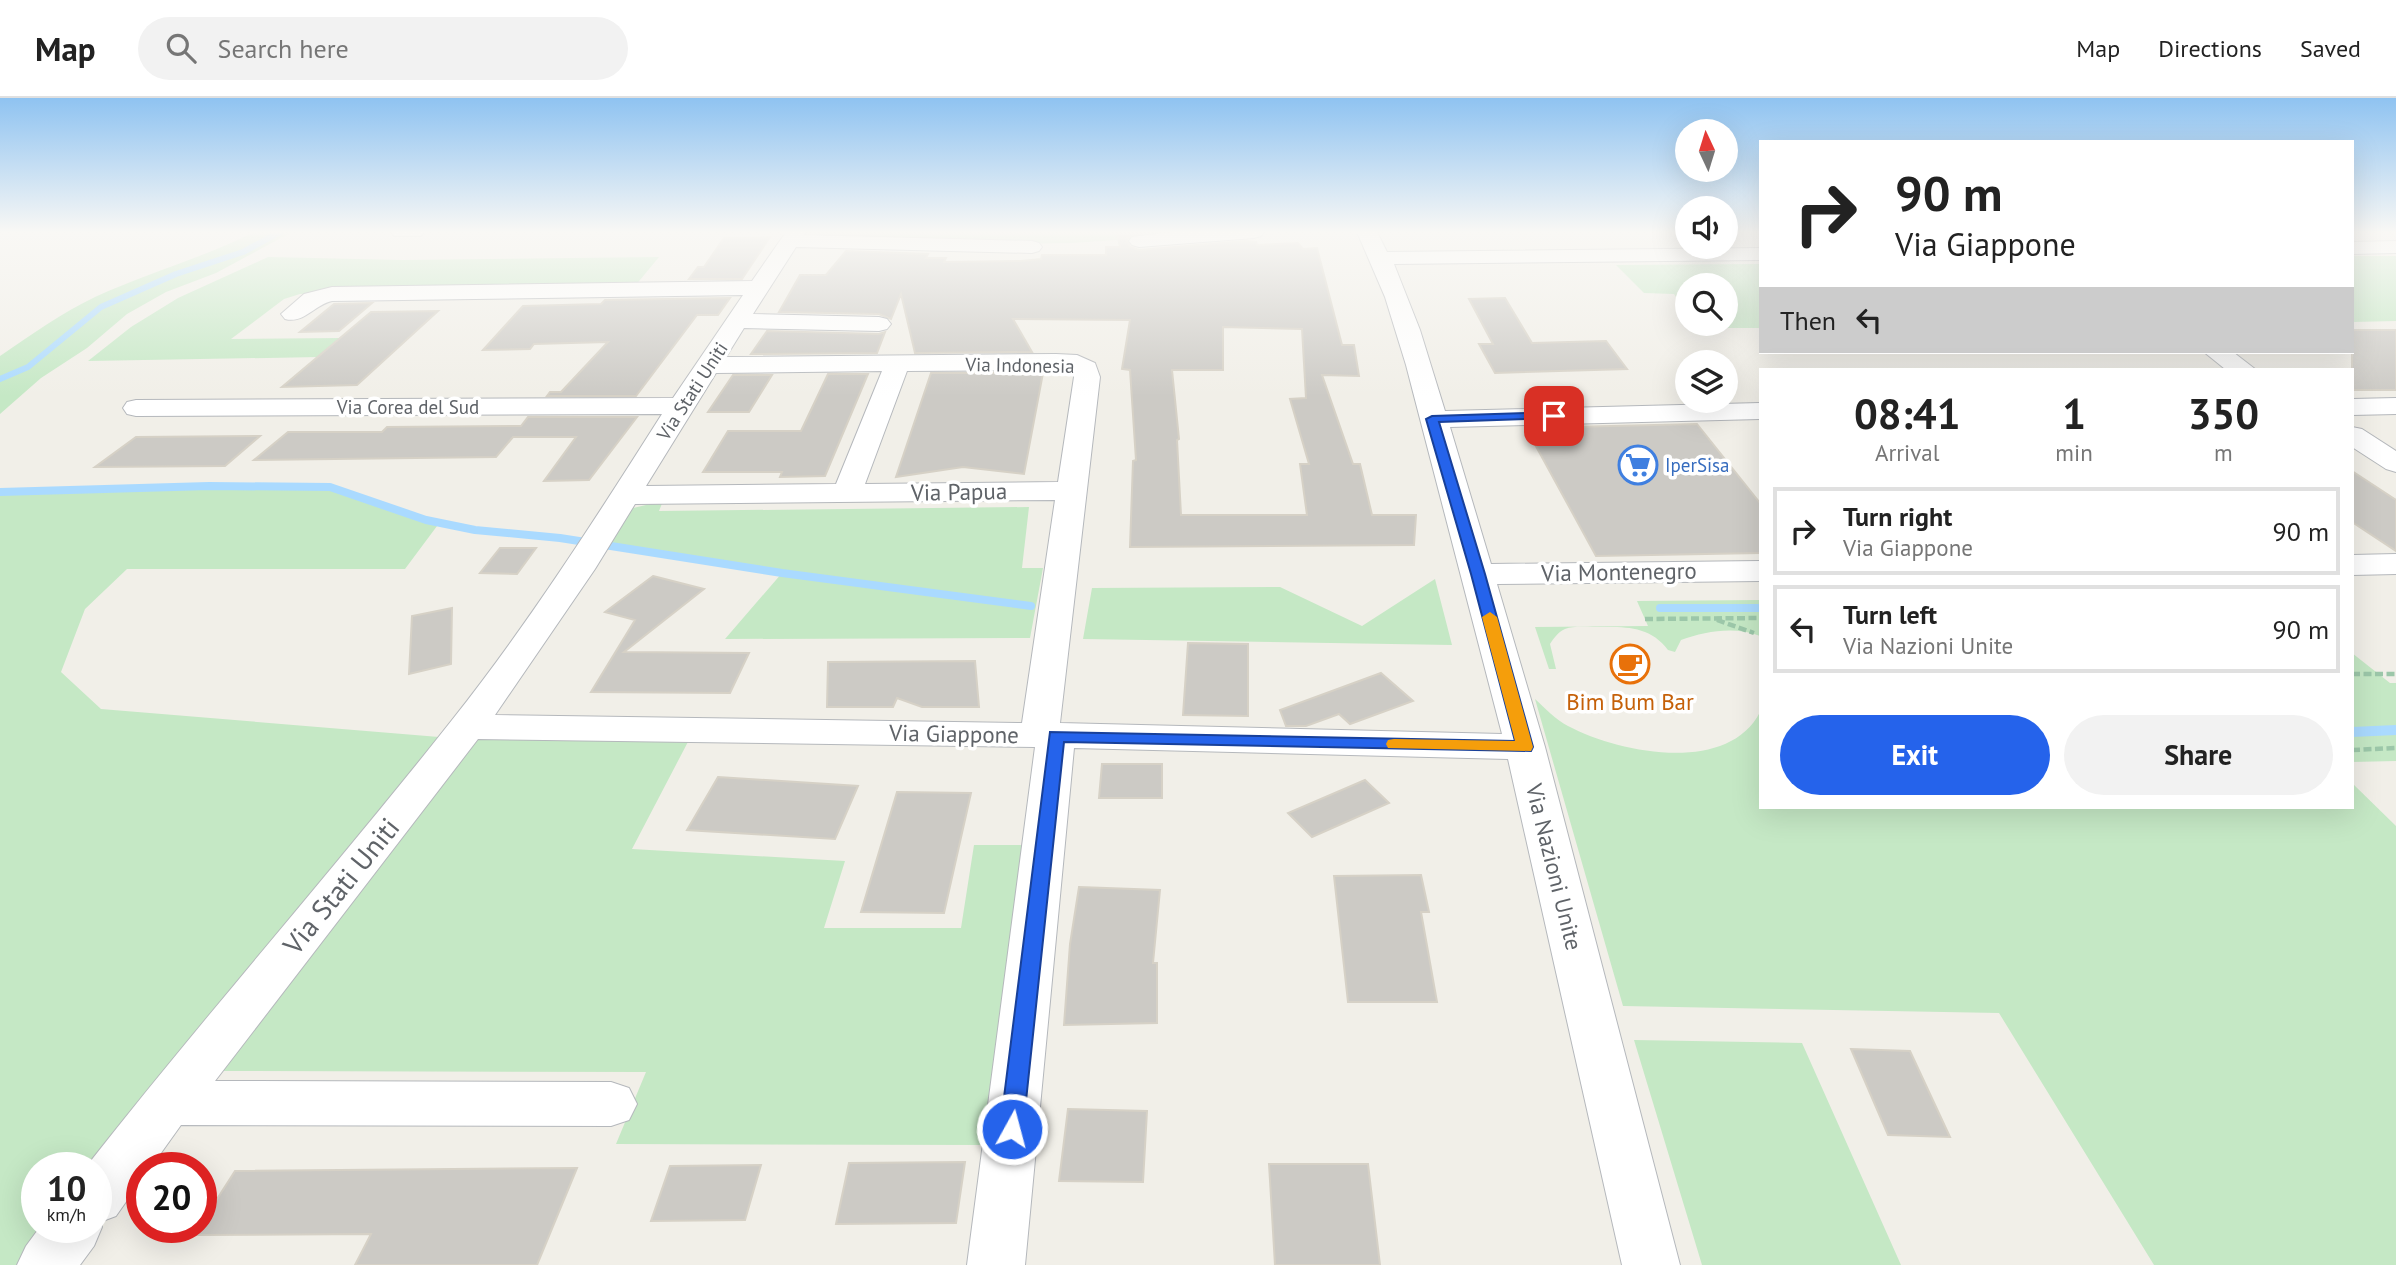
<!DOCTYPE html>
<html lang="en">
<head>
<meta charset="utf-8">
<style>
  :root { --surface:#fff; --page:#f2f2f2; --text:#222; --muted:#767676; --line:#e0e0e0; --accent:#2563eb }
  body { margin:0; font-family:"PT Sans",sans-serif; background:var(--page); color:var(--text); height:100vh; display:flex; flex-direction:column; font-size:26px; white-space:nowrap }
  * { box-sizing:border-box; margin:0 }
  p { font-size:23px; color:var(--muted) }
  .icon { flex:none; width:38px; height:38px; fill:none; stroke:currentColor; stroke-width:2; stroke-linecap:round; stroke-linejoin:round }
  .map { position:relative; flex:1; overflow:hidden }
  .side { position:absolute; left:1759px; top:270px; width:595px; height:441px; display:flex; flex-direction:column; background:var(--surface); border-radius:0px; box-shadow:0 7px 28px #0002 }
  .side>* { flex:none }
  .banner { position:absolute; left:1759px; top:42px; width:595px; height:214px; border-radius:0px; box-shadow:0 7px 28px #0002; background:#fff; color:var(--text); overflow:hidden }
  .needle { width:46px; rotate:356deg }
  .tools { position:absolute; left:1675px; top:21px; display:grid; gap:14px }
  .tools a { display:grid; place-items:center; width:63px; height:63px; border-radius:50%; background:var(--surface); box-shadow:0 7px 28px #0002; font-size:35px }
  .speed { position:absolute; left:21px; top:1054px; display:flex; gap:14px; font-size:35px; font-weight:700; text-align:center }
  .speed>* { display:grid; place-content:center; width:91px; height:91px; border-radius:50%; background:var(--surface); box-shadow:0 7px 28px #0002; line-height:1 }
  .speed small { font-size:18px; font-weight:400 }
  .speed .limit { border:10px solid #d22; background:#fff; color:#111 }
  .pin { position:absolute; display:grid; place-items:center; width:60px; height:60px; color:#fff; margin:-30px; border-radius:14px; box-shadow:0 4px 10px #0006 }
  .me { position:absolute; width:77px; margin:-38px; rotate:7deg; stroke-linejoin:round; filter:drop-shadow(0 0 5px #0008) }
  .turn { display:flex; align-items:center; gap:24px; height:147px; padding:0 21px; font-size:32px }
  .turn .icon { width:91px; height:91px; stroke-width:2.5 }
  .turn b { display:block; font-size:49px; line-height:60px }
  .then { display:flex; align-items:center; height:66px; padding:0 21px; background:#0003; gap:14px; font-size:26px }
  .eta { display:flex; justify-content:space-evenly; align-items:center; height:119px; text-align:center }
  .eta b { font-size:42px; font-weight:600; line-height:49px }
  .button { display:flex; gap:14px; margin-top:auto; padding:14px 21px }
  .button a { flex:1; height:80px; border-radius:42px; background:var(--accent); color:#fff; font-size:28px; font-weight:600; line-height:80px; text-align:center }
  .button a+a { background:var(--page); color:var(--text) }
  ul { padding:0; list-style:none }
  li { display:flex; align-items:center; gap:21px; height:88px; margin:0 14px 10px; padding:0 7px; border:4px solid var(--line); border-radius:0px }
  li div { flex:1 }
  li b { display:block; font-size:26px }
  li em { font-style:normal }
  header { display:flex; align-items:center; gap:42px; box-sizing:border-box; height:98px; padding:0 35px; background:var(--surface); border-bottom:2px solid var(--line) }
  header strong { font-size:33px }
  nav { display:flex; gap:38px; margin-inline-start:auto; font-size:24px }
  .search { width:490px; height:63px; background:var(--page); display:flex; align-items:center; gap:18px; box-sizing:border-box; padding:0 24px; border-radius:38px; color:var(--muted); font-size:26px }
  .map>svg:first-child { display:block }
  .green { fill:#c5e8c5 }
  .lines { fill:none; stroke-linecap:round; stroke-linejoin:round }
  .stream-far2 { stroke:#aadaff; stroke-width:6 }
  .stream-far1 { stroke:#aadaff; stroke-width:8 }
  .stream { stroke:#aadaff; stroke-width:10 }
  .building { fill:#cccac5; stroke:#d6d1c6; stroke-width:2; fill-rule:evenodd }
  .minor-casing { stroke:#b5b8bc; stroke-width:2 }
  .path { stroke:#9cc7a9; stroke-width:4.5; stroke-dasharray:8 3.5; stroke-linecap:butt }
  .minor { fill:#fff; fill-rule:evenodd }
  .route { fill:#2563eb; stroke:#184099; stroke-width:2 }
  .slow { fill:#f59e0b }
  .labels { text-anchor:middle; stroke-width:7; stroke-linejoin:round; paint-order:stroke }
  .far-street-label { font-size:19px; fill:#5f6368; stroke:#fff }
  .far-shop-label { font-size:19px; fill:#366cbe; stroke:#fff; text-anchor:start }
  .street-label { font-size:23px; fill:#5f6368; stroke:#fff }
  .food-label { font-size:23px; fill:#c56008; stroke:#fff }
  .near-street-label { font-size:28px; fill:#5f6368; stroke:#fff }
</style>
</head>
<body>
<header>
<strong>Map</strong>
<div class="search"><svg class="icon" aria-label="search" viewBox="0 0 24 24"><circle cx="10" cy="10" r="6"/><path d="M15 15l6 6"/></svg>Search here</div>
<nav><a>Map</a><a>Directions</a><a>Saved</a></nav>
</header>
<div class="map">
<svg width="2396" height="1167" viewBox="0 0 2396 1167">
  <rect width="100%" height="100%" fill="#f1efe8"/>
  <!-- green -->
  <path class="green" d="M254 134H292L216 175 166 194 127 216 87 250 41 280 0 316V258L3 256C32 236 62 215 95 199 147 175 203 160 254 134Z
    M812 134H1232L1072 145 939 147 816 139Z
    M2352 158H2396V223L2352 224Z
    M268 159 403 162 659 159 635 188 300 196 284 201 231 241 341 240 319 259 88 263 131 229 178 200Z
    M1760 166V230H1697L1695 226H1726V187H1687V215L1674 196 1644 195 1616 167Z
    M302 387 330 389 373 405 440 424 405 471H127L85 511 61 574 101 611 439 639 252 866 94 1069H37V1129H47L17 1167H0V394Z
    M663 403 659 413 1029 409 1022 470H1043L1030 540 725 541 782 475 609 447 629 411Z
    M1435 481 1452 547 1083 541 1092 490 1280 489 1362 528Z
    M1760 502V538C1735 528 1706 533 1681 542L1675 554 1668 552C1649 526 1622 529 1593 529 1584 529 1573 528 1565 531 1558 534 1554 540 1550 546L1556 571H1549L1535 529 1648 528 1637 503Z
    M2352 555 2390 585H2396V663L2352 664Z
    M1535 601C1545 610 1556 622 1568 628 1619 655 1728 677 1760 614V709H2352V685L2396 728V1167H2154L1999 915 1623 908Z
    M468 640H690L632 751 845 763 824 830H961L974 747H1024L986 1047 616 1046 646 974 219 973Z
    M1634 942 1802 945 1901 1167H1702Z"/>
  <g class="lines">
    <!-- stream-far2 -->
    <path class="stream-far2" d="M0 281 28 269 101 209 176 176 243 154 280 134"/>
    <!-- stream-far1 -->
    <path class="stream-far1" d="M0 394 209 388 330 389 426 422 475 432 560 440 782 475 1031 508
      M1660 510H1760"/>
    <!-- stream -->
    <path class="stream" d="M2352 634 2396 632"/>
  </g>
  <!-- building -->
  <path class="building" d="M1117 134H1149L1132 136 1127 141 1130 149 1139 152 1245 143 1256 144 1257 147 1298 145 1303 151 1317 150 1342 247H1354L1359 278 1322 277 1353 366H1360L1372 417H1416L1414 447 1130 449 1133 363 1136 362 1130 272 1122 271 1130 222 1013 221 1032 254 915 255 901 196 891 221 879 216 779 214 800 177H826L846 153 928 156 926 160H946L944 164 1021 163 1041 161 1042 157H1106V149H1120ZM1223 229 1302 231 1306 300 1290 301 1309 366H1300L1307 417H1181L1177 342 1179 341 1172 272H1223Z
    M770 139 742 181H689L698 169H704L724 140Z
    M730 200 718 217H697L636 298H547L550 294H561L608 244 534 246 530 251 483 252 523 208 601 206 605 202Z
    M1505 200 1532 245 1606 243 1627 271 1495 275 1479 246H1493L1469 201Z
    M372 205 339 233 300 234 334 206Z
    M438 213 357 287 282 289 371 214Z
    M2352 232H2396V292H2352Z
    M767 233 879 236 885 234 877 255 751 256Z
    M931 275H1043L1024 376 963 369 896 379Z
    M828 276H868L825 378 780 379 782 374H703L728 333H801Z
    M733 277H772L749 314H708Z
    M528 319H637L589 382 544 383 576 339H513L496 359 254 362 288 334H382L387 329 521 328Z
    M1697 326 1760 405V455L1596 458 1526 330Z
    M260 338 225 368 95 369 136 339Z
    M2352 373 2396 402V453L2352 424Z
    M500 450H536L517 476 480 475Z
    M653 478 704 491 624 554 749 555 730 595 591 594 635 522 605 514Z
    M452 510 451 566 409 576 412 518Z
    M1188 545 1248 546V618L1183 617Z
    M975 563 979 609H922L897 600 893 609H827L828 564Z
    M1381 575 1413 603 1350 626 1339 616 1306 628H1286L1280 612Z
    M1102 666H1162V700H1099Z
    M718 679 858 688 835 741 687 732Z
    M1365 682 1389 705 1312 739 1288 715Z
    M897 694 971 695 944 815 861 814Z
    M1421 777 1429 814H1421L1437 904H1348L1334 778Z
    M1079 789 1160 792 1153 865H1157V925L1064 927 1070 846Z
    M1851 951 1910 953 1950 1039 1888 1037Z
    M1068 1011 1147 1013 1143 1084 1059 1083Z
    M965 1064 956 1125 836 1126 849 1065Z
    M1269 1066H1368L1380 1167H1275Z
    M761 1067 745 1122 651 1123 670 1068Z
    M577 1070 537 1167H355L371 1136 194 1137 235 1073Z"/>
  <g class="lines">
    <defs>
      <path id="minor" d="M391 134H424L421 138H394Z
        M786 134H806L804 137 1032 143 1039 145 1042 149 1039 153 1032 155 796 149 753 216 879 219 887 221 891 226 887 231 879 233 744 230 726 259 1056 256 1077 257 1095 265 1100 279 1060 625 1502 636 1406 267 1385 199 1357 134H1377L1387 154 1760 150V162L1394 166 1420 232 1445 313 1760 305V321L1450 329 1491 466 1760 463V483L1497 486 1545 649 1680 1167H1622L1508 661 1074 650 1025 1167H967L1035 649 478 641 215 983 611 984 629 990 637 1006 629 1022 611 1028 181 1027 151 1069H142V1081L116 1118 100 1124 102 1129 94 1148 80 1167H17L26 1148 40 1129H96V1069H86C205 917 333 773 452 622 529 525 596 420 662 316L136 318 127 316 123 310 127 304 136 302 673 300 743 197 332 203C314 207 304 226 285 221L281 216 304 196 332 189 752 183ZM1056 272H1072L1074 279 1058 384 865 386 907 273ZM882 273 836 386 646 388 716 275ZM1055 402 1022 625 495 617 595 471 635 406Z
        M1172 134H1264L1261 138 1254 140 1139 149 1132 147 1129 143 1132 139Z
        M2396 143V155L2352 156V144Z
        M2204 254H2233L2255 271H2225Z
        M2396 300V316L2352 317V301Z
        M2352 329 2362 331 2396 353V374L2386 371 2352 349Z
        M2396 456V476L2352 477V457Z"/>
    </defs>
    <!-- minor casing -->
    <use href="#minor" class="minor-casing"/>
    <!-- path -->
    <path class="path" d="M1645 521 1760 520
      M1717 522 1754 535
      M2352 576H2396
      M2352 652 2396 650"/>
    <!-- minor -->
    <use href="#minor" class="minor"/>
  </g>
  <!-- sky -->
  <linearGradient id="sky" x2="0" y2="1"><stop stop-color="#8fc3f1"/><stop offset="0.45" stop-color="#f9f8f5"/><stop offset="1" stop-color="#f9f8f5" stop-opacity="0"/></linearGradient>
  <rect width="2396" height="298" fill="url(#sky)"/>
  <!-- route -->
  <path class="route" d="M1554 314 1560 318 1558 320 1439 324 1485 476 1533 649 1531 653 1064 644 1023 1031 1020 1038 1012 1041 1003 1038 1000 1031 1050 634 1515 643 1471 476 1426 321 1432 318Z"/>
  <!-- slow -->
  <path class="slow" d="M1490 514 1497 519 1533 649 1531 653 1388 650 1386 646 1388 642 1394 641 1515 643 1482 519Z"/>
  <!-- icons -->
  <defs>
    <symbol id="supermarket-ring" viewBox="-11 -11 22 22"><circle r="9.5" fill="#fff" stroke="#3f7fe0" stroke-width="1.5"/><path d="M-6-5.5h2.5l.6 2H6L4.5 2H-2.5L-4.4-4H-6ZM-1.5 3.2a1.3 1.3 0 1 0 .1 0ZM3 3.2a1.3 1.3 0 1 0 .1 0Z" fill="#3f7fe0"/></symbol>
    <symbol id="cafe-ring" viewBox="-11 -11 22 22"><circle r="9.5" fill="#fff" stroke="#e8710a" stroke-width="1.5"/><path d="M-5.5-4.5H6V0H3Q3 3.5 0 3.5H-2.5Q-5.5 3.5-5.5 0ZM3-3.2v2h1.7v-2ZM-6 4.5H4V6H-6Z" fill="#e8710a"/></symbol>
  </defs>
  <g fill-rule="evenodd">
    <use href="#supermarket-ring" x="1616" y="345" width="44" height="44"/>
    <use href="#cafe-ring" x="1608" y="544" width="44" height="44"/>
  </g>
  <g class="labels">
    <!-- far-street labels -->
    <g class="far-street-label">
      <text transform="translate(1020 267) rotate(1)" y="7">Via Indonesia</text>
      <text transform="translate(692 293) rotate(-57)" y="7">Via Stati Uniti</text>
      <text x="408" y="316">Via Corea del Sud</text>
    </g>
    <!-- far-shop labels -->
    <g class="far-shop-label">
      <text x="1665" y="374">IperSisa</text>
    </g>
    <!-- street labels -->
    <g class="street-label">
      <text transform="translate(959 394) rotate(-1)" y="8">Via Papua</text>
      <text transform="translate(1619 474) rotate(-1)" y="8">Via Montenegro</text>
      <text transform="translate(954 636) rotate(1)" y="8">Via Giappone</text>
      <text transform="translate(1554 769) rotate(76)" y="8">Via Nazioni Unite</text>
    </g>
    <!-- food labels -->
    <g class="food-label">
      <text x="1630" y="612">Bim Bum Bar</text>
    </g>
    <!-- near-street labels -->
    <g class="near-street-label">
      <text transform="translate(341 788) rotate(-51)" y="10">Via Stati Uniti</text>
    </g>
  </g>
</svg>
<div class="tools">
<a><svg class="needle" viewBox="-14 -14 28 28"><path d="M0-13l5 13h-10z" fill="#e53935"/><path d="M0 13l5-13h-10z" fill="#767676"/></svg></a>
<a><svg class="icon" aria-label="sound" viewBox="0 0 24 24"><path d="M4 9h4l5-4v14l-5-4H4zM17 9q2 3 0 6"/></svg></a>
<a><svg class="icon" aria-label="search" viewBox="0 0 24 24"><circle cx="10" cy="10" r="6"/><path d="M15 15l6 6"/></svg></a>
<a><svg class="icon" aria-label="layers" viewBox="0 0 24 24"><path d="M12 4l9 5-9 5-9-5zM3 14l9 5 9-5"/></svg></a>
</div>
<div class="speed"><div>10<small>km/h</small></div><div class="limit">20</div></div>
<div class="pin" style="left:1554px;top:318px;background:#d93025"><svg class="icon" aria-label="arrive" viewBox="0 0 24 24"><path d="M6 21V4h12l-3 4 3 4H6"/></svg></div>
<svg class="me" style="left:1012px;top:1031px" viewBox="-20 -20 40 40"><circle r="17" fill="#2563eb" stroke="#fff" stroke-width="3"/><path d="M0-11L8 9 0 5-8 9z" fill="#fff"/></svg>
<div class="banner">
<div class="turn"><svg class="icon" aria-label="right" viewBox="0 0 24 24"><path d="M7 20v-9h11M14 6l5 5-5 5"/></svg><div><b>90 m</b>Via Giappone</div></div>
<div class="then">Then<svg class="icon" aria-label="left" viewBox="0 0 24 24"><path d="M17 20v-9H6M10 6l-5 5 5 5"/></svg></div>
</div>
<section class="side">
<div class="eta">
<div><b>08:41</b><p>Arrival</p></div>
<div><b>1</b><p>min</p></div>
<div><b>350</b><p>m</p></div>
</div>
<ul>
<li><svg class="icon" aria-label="right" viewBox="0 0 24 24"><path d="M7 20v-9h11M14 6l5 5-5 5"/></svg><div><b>Turn right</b><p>Via Giappone</p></div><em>90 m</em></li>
<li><svg class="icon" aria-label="left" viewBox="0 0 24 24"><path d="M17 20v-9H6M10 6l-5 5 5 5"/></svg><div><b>Turn left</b><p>Via Nazioni Unite</p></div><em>90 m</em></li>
</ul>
<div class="button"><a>Exit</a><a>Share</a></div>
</section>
</div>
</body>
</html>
